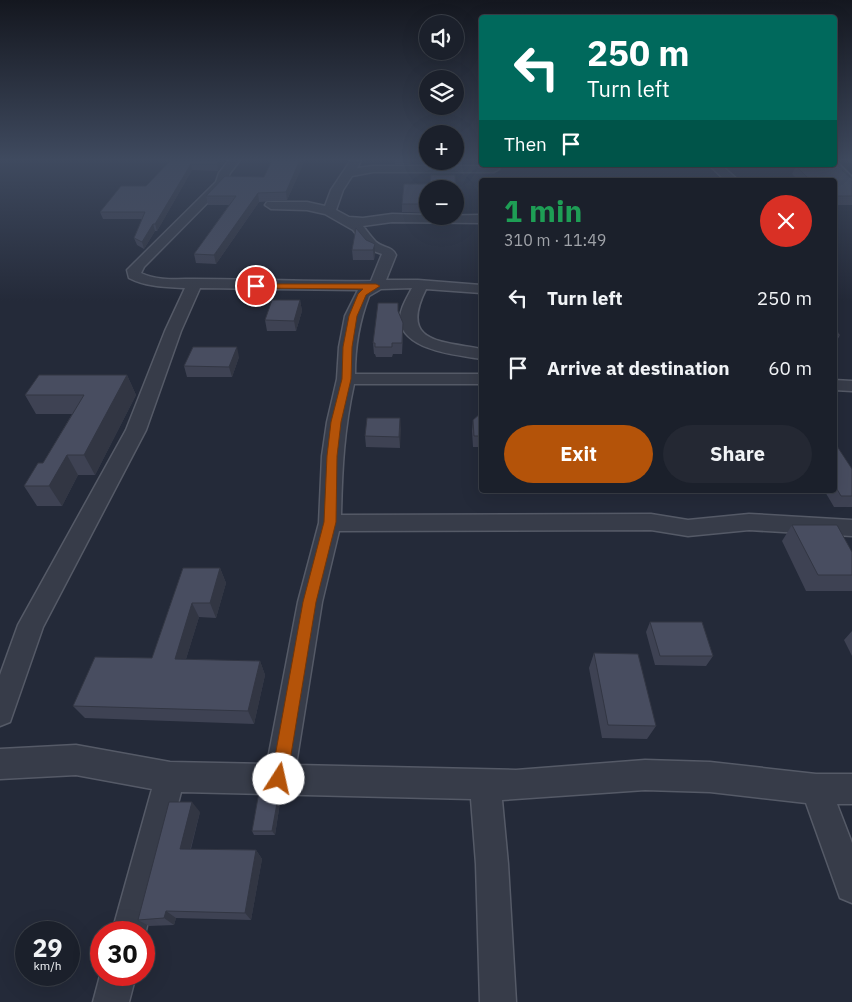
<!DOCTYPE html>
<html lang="en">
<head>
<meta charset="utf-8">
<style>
  :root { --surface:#1b202b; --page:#242833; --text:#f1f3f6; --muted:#a0a3a9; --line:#393e47; --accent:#b45309 }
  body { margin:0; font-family:"IBM Plex Sans",sans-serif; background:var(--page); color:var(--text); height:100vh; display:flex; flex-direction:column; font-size:19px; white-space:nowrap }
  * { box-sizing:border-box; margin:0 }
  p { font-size:16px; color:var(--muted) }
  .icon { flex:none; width:28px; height:28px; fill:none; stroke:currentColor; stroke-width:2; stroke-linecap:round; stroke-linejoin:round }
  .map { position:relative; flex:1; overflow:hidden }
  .panel { position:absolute; left:479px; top:178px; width:358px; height:315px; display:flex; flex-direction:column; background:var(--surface); border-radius:5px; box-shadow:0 5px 20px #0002,0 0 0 1px var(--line) }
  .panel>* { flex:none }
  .guide { position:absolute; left:479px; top:15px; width:358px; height:152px; border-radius:5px; box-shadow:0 5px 20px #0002,0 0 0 1px var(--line); background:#00695c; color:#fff; overflow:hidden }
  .fabs { position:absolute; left:419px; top:15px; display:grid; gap:10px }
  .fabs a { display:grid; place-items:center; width:45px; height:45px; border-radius:50%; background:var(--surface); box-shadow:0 5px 20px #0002,0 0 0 1px var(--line); font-size:25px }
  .speed { position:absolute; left:15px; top:921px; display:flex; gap:10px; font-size:25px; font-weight:700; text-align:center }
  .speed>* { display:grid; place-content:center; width:65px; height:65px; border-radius:50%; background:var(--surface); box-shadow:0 5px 20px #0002,0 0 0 1px var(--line); line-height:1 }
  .speed small { font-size:12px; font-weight:400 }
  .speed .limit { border:8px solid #d22; background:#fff; color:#111 }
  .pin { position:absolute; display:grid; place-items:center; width:42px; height:42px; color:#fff; margin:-21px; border:2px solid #fff; border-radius:50%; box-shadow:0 1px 5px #0007 }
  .me { position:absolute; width:55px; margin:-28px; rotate:10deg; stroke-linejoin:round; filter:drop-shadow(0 0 4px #0008) }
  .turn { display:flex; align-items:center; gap:18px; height:105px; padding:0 25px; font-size:22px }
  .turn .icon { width:65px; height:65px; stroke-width:2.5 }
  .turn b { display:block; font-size:35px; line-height:42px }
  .then { display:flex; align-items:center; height:48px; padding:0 25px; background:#0003; gap:10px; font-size:19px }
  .round { display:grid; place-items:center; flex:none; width:52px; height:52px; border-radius:26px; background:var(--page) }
  .headline { display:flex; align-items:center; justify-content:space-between; height:85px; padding:0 25px }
  h1 { font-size:30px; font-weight:800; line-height:38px; color:#1e9e55 }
  .cta { display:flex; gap:10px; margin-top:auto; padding:10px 25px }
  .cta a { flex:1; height:58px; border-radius:30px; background:var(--accent); color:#fff; font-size:20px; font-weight:800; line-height:58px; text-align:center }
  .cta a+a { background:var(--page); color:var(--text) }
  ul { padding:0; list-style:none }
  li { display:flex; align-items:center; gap:15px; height:70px; padding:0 25px }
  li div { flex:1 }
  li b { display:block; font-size:19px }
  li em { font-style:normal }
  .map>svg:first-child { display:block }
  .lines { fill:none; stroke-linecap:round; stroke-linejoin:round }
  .street-casing { stroke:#555a67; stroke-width:3 }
  .street { fill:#373c49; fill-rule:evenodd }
  .wall { fill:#3e4253 }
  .shaded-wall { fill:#323643 }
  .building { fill:#484d60; stroke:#323643 }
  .route { fill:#b45309; stroke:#753606 }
</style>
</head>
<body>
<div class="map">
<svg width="852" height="1002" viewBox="0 0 852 1002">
  <rect width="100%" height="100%" fill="#242a39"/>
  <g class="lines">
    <defs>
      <path id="street" d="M229 160H240L230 173 225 185 144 267 141 273C157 281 177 279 194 279 253 279 312 282 371 281L382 254 368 249 353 230 325 214 307 210 271 209 265 205 267 202H307L325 206 331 190 351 160 361 161 357 168 373 166H494L499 169 494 172H373L352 176 343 190 336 210 349 217 363 218 392 214 428 215V216L481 215V223L392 222 363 226C367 231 371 237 376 242 383 248 392 246 396 255L386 280H418L481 285V293L426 289C399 343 440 341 481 349V359C458 355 405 351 400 321 399 310 407 298 412 288L381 289 369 296C359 322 355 346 355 374H481V384H354C344 430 342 468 341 515L651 514 688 520 749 514 852 520V536L749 530 688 536 651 530 339 531 322 602 296 765 516 770 645 760 710 762 816 774H852V804H837L852 843V903L840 898 806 803 710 792 645 790 502 800 508 864 516 1002H480L476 864 471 799 181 792 144 938V932H112L152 789 76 775 0 779V749L76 745 170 762 267 764 298 602 319 523 322 456 327 422 337 379 339 347 345 316 358 290 200 288 181 331 146 430 43 627 10 722 0 726V675L18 625 126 430 165 331 185 288C166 287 146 287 129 278L127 270 216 182 219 173Z
        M834 162 838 163 852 177V186L848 185 830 167 829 165H834Z
        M709 165H721L738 180H725Z
        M834 380 852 381V391L834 390Z
        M101 972V975H136L129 1002H93Z"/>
    </defs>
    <!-- street casing -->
    <use href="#street" class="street-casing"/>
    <!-- street -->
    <use href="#street" class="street"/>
  </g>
  <!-- wall -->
  <path class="wall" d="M171 160H225L218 171 192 170 157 231H155L144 249 137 245 134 238 142 219H103L100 212 146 186Z
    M272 160H305L287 200 259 202 216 264 196 263 194 254 229 205H208L206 196 264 177Z
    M395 160H411L410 164H395Z
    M796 166 852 179V205H834V180H798L792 174Z
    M431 175H455L456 205V214H455V189H428V213L402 212V204L404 184H430Z
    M366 240 375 244V254L374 260H353L352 250Z
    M300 300 302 311 296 331H267L265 320Z
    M399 313 403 333 402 354H393L392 357H376L375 354H374L373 343Z
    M834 328 840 335 834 346Z
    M239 357 232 377H187L184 366Z
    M127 375 136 395 95 475H78L62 506H37L24 486 43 463 72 414H36L25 395Z
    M481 413V447H473L472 431 473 420Z
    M400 418V448L366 447 365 436Z
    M834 443 852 469V507H834L824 490H834Z
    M792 525 852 552V591H806L782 541Z
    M183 568H220L226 583 216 618 199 617 186 659 260 661 265 675 254 724 85 718 73 706 152 658Z
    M650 622 713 656 706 666 655 665 646 632Z
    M852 631V656L844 640Z
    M594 653 656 726 647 739 602 738 589 668Z
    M281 796 275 835H254L252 831Z
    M200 812 191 849 256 850 262 859 251 920 176 918 174 925 149 926 138 920Z"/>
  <!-- shaded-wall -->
  <path class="shaded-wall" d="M220 160H225L218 171 217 164Z
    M300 160H305L287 200 286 192Z
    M191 164 192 170 157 231 155 224Z
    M258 193 259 202 216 264 214 255Z
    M153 224 155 231 144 249 142 242Z
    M375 244V254L374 260 373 250Z
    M300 300 302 311 296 331 294 321Z
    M237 347 239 357 232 377 229 367Z
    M127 375 136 395 95 475 84 455Z
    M400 418 401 429 400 448 399 437Z
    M67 455 78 475 62 506 49 486Z
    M220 568 226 583 216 618 210 603Z
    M192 603 199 617 182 672 175 659Z
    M260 661 265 675 254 724 248 711Z
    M279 792 281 796 275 835 272 831Z
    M192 802 200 812 188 858 180 849Z
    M256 850 262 859 251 920 245 913Z
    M166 911 176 918 174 925 164 918Z"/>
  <!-- building -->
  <path class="building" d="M171 160H220L217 164H191L155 224H153L142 242 134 238 145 212H100L121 186H146Z
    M272 160H300L286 192 258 193 214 255 194 254 236 196H206L225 176 264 177Z
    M796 166H838L852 179V196H834V180H810Z
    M431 175H455L456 205H455V189H428V204H402L404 184H430Z
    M630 179 661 180H662H630Z
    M356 228 366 240 375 244 373 250H352Z
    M272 300H300L294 321 265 320Z
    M378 303H398V311L403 323 402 343H392V347H375V343H373Z
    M834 328 840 335H834Z
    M193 347H237L229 367 184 366Z
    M39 375H127L84 455H67L49 486H24L38 463H43L84 395H25Z
    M481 413V436H474L473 420Z
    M367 418H400L399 437 365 436Z
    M834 443H835L852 469V496H841L834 484Z
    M792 525H837L852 552V575H818Z
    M183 568H220L210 603H192L175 659 260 661 248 711 73 706 95 657 152 658Z
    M650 622H702L713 656H660Z
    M594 653 638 654 656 726 608 725Z
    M259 792H279L272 831H252Z
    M169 802H192L180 849 256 850 245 913 166 911 164 918 138 920Z"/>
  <!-- sky -->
  <linearGradient id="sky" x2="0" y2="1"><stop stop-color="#14171f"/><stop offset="0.53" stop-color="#3f4a5f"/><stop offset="1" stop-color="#3f4a5f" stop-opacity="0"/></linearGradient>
  <rect width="852" height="301" fill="url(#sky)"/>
  <!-- route -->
  <path class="route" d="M256 284H376L380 286 366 295 357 316 352 347 351 379 341 422 337 456 336 522 316 602 287 779 285 785 279 787 274 785 271 779 303 602 324 522 327 456 331 422 342 379 343 347 349 316 358 294 363 289 253 288V285Z"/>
</svg>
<div class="fabs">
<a><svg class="icon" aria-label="sound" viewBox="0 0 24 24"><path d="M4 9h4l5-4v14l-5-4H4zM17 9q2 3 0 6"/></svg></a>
<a><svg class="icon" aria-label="layers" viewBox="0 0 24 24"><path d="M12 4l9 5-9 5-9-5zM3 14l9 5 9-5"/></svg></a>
<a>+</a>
<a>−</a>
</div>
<div class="speed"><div>29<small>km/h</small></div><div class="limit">30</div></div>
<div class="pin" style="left:256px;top:286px;background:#d93025"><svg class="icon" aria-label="arrive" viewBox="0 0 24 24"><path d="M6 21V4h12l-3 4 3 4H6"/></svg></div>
<svg class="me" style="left:279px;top:779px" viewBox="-20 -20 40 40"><circle r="19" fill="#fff"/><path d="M0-13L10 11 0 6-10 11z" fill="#b45309"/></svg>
<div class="guide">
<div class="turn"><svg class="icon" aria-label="left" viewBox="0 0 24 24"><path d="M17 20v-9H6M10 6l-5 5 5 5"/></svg><div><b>250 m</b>Turn left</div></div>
<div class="then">Then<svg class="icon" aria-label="arrive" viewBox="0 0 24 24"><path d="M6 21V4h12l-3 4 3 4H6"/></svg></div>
</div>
<section class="panel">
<div class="headline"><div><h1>1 min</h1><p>310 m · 11:49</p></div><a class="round" style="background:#d93025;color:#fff"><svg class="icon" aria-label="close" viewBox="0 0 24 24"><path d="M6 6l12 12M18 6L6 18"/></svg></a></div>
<ul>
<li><svg class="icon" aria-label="left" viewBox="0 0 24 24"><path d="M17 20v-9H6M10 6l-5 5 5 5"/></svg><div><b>Turn left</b></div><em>250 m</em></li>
<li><svg class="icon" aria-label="arrive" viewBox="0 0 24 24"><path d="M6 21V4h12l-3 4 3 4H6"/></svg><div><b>Arrive at destination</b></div><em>60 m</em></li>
</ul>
<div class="cta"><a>Exit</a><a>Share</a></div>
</section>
</div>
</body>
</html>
